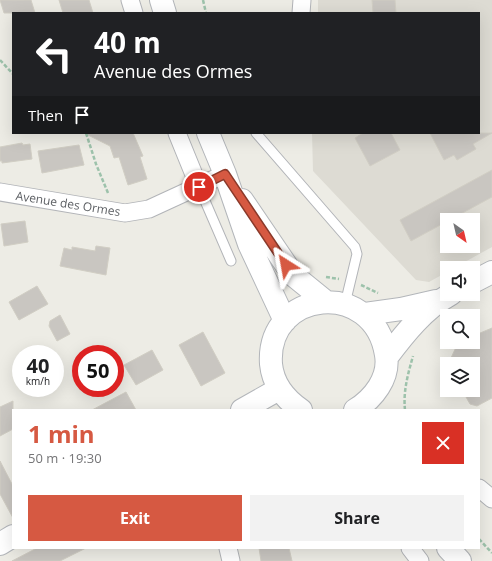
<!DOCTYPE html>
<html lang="en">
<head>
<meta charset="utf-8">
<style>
  :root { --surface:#fff; --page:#f2f2f2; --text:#202124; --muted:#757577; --accent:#d65942 }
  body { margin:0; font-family:"Open Sans",sans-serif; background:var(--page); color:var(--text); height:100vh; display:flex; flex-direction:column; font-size:15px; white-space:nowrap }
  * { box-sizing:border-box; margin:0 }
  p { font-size:13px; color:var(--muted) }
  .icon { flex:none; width:22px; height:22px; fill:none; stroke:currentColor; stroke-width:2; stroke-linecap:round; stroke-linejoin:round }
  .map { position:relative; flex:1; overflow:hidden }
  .drawer { position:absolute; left:12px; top:409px; width:468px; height:140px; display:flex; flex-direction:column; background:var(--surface); border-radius:0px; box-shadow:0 4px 16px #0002 }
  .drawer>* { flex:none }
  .hud { position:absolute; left:12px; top:12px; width:468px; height:122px; border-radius:0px; box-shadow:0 4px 16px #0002; background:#202124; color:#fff; overflow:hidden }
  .needle { width:26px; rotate:146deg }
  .tools { position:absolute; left:440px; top:213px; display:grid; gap:8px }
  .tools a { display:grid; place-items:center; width:40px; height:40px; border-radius:0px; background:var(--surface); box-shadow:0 4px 16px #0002; font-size:20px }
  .speed { position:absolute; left:12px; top:345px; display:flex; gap:8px; font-size:20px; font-weight:700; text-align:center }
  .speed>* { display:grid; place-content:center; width:52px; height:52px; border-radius:50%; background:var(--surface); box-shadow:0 4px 16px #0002; line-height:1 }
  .speed small { font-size:10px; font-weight:400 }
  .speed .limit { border:6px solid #d22; background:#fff; color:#111 }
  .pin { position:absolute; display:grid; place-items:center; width:34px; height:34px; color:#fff; margin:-17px; border:2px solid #fff; border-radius:50%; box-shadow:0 1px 4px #0007 }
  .me { position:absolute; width:44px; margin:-22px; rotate:326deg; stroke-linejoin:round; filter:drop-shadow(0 0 3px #0008) }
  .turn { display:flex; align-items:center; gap:14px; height:84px; padding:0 16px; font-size:18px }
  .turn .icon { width:52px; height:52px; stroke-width:2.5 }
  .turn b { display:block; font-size:28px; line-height:34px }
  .then { display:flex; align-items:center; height:38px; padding:0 16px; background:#0003; gap:8px; font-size:15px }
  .round { display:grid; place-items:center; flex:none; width:42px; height:42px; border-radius:0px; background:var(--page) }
  .overview { display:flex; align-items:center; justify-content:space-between; height:68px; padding:0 16px }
  h1 { font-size:24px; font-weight:700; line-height:30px; color:var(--accent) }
  .cta { display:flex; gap:8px; margin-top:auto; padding:8px 16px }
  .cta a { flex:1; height:46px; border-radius:0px; background:var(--accent); color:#fff; font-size:16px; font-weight:700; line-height:46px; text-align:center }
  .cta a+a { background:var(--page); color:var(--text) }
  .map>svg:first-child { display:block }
  .education { fill:#dddbd3; fill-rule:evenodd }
  .building { fill:#c9c6c1; stroke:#d1cec4 }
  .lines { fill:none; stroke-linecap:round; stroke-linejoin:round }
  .service-casing { stroke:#b2b4b8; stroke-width:11 }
  .minor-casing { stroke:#b2b4b8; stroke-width:19 }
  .secondary-casing { stroke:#b3b6ba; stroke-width:24 }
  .path { stroke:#9dc2ab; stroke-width:2.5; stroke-dasharray:4 2; stroke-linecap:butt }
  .service { stroke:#fff; stroke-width:9 }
  .minor { stroke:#fff; stroke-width:17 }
  .secondary { stroke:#fff; stroke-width:22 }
  .route-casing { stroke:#8b3a2b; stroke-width:10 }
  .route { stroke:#d65942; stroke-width:7 }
  .labels { text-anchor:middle; stroke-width:4; stroke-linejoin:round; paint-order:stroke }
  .street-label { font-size:12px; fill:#5c5f63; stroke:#fff }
</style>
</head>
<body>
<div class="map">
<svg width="492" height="561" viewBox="0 0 492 561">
  <rect width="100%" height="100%" fill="#edece5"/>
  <!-- education -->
  <path class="education" d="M318 0H492V247L454 268H447V272L429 282 416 280 313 171 312 133H479V13H318ZM447 220H473V246H447Z"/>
  <!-- building -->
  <path class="building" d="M0 0H31L35 13H4Z
    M59 0H89L93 13H63Z
    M372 0H395L396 13H373Z
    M84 133H133L143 156 140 157 147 179 128 185 119 157 114 158 110 146Z
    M363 133H391L400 150 370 166 355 138Z
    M430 133H492L473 144 476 149 457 160 454 155 444 160Z
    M22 143 23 145 30 144 32 159 2 163V161H0V147Z
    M79 145 84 165 42 173 38 151Z
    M492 170V197L411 241 400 220Z
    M25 221 28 242 4 246 1 224Z
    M96 246 110 248 106 275 60 266 64 248 72 250V247L95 251Z
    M37 286 48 304 19 320 9 302Z
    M60 315 70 334 57 341 49 326 50 321Z
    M492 328V398L477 406 470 404 462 390H473V364H454L451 358 457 345 463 342H473V336Z
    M203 332 225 373 201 386 179 345Z
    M152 350 163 370 136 385 124 365Z
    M126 392 136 410H92Z
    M13 401V429L0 436V407Z
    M0 461 13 486V518L0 494Z
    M37 548H86L60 561H12Z
    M259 548H289L292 561H261Z"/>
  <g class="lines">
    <defs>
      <path id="service" d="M256 133 355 247 357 254 345 304
        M199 187 231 261"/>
      <path id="minor" d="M130 0 134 13
        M301 13 302 0
        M177 133 199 187
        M0 192 125 213 149 209 225 174
        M479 488 492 499
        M228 548 231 561
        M410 548 420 561"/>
      <path id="secondary" d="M161 0 165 13
        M208 133 225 174 249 244 285 321
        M242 200 293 275 325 301
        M473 282 492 272
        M365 314 401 309 436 301
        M387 357C405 333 424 309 451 294
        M242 410 279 389
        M301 410C285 399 273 385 271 364 266 289 374 278 386 355 390 378 373 399 355 410
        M0 544 13 536
        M448 548 460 561"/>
    </defs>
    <!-- service casing -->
    <use href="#service" class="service-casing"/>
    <!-- minor casing -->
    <use href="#minor" class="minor-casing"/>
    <!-- secondary casing -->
    <use href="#secondary" class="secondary-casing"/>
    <!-- path -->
    <path class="path" d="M203 0 206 13
      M0 60 13 74
      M86 133 96 164 108 193
      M326 277 339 279
      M361 285 378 293
      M405 410C403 391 408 374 413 356
      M479 539 492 553"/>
    <!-- service -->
    <use href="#service" class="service"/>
    <!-- minor -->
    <use href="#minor" class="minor"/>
    <!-- secondary -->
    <use href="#secondary" class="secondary"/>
  </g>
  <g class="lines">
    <defs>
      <path id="route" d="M199 187 225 174 286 265"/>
    </defs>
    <!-- route casing -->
    <use href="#route" class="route-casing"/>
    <!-- route -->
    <use href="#route" class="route"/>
  </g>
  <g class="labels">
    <!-- street labels -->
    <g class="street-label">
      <text transform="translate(68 204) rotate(9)" y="4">Avenue des Ormes</text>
    </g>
  </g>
</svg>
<div class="tools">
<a><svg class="needle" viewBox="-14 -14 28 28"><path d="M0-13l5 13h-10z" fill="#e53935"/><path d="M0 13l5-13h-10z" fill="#757577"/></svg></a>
<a><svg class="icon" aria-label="sound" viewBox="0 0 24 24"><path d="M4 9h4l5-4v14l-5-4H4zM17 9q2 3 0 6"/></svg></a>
<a><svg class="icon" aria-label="search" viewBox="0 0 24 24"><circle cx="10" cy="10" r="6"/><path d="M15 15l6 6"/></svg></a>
<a><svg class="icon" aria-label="layers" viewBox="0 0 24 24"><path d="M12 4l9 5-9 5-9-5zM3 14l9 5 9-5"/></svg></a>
</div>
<div class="speed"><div>40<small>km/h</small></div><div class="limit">50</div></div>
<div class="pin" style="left:199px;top:187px;background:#d93025"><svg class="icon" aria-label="arrive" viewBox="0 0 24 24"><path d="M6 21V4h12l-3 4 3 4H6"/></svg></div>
<svg class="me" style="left:286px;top:265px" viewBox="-20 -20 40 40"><path d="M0-17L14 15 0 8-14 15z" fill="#d65942" stroke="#fff" stroke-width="4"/></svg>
<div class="hud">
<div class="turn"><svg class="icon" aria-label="left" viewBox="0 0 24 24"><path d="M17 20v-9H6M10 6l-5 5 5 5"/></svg><div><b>40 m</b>Avenue des Ormes</div></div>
<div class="then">Then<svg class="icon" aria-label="arrive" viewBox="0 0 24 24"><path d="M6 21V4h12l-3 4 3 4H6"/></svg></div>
</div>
<section class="drawer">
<div class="overview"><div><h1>1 min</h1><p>50 m · 19:30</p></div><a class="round" style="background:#d93025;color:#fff"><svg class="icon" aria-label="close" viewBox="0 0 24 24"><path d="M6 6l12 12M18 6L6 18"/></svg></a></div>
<div class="cta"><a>Exit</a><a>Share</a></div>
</section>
</div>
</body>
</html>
